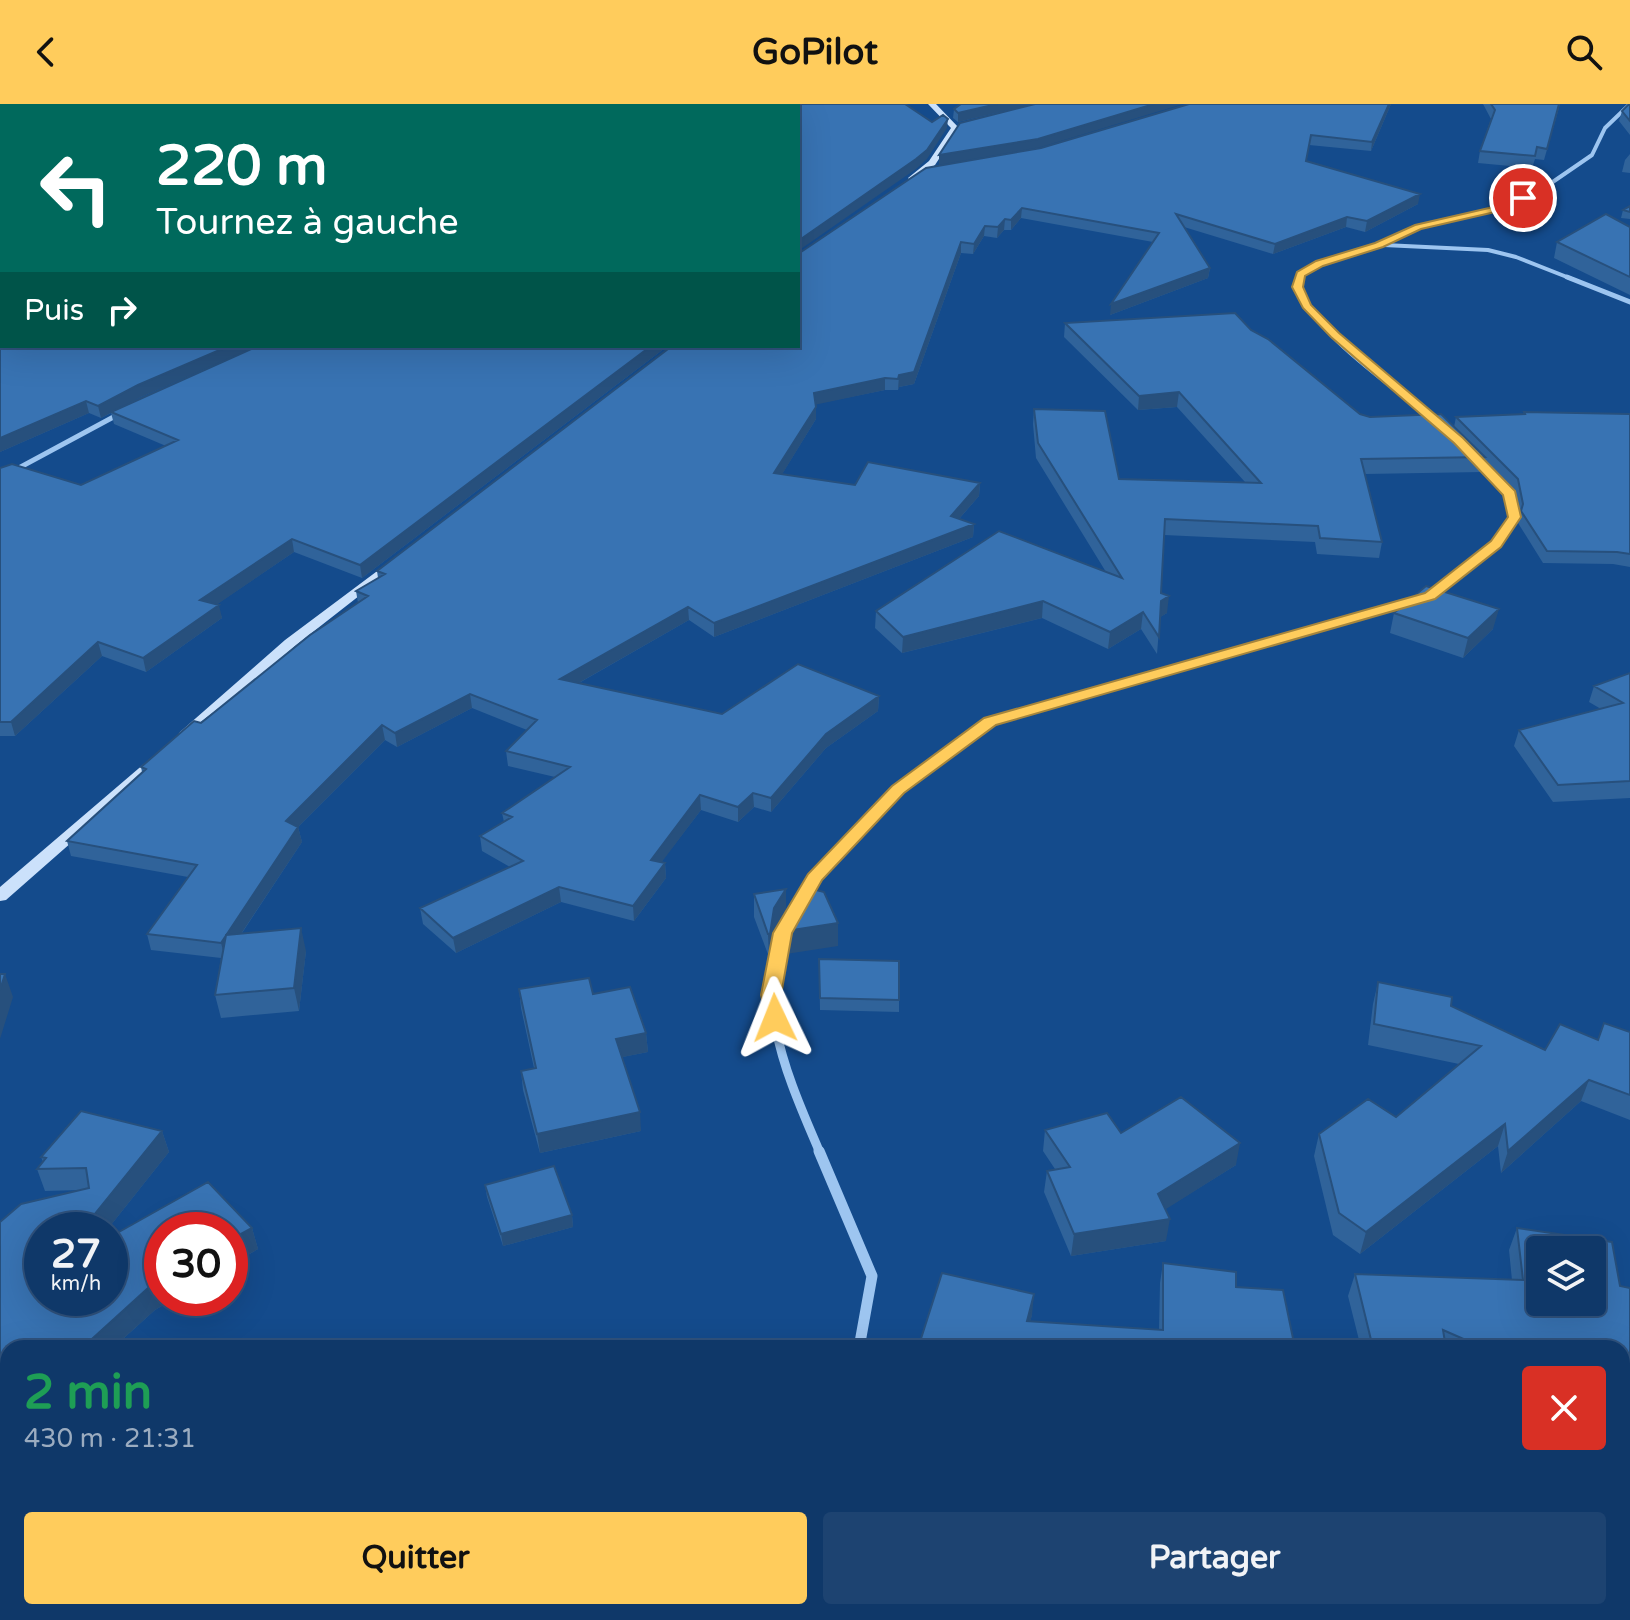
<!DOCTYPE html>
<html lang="fr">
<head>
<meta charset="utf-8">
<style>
  :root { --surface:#0f3869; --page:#1d4371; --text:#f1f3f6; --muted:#9bacc0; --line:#2f527d; --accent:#ffcc5c }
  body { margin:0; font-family:"Varela Round",sans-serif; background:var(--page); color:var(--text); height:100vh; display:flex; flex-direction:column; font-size:30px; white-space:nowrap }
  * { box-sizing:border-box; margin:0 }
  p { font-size:26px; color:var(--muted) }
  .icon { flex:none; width:44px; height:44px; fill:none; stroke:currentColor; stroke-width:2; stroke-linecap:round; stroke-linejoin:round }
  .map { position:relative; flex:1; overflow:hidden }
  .panel { position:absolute; left:0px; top:1236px; width:1630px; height:280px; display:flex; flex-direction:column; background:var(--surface); border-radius:24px 24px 0 0; box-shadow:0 8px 32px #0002,0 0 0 2px var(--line) }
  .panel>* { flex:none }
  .guide { position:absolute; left:0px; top:0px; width:800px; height:244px; box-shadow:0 8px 32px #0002,0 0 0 2px var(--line); background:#00695c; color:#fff; overflow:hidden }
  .buttons { position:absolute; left:1526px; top:1132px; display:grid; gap:16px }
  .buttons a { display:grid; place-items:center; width:80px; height:80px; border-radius:8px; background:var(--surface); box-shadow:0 8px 32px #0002,0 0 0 2px var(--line); font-size:40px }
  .speed { position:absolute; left:24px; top:1108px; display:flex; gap:16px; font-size:40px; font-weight:700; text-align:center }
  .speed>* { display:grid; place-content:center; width:104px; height:104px; border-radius:50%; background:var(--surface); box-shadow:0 8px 32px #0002,0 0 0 2px var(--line); line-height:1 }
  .speed small { font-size:20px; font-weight:400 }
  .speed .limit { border:12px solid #d22; background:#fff; color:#111 }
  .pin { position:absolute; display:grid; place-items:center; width:68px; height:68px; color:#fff; margin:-34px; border:4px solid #fff; border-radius:50%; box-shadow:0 2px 8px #0007 }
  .me { position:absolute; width:88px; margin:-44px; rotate:358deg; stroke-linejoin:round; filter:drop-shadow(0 0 6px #0008) }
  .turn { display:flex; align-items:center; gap:28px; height:168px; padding:0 24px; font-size:36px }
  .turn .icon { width:104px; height:104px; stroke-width:2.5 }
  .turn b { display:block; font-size:56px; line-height:68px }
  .then { display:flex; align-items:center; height:76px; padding:0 24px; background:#0003; gap:16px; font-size:30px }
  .round { display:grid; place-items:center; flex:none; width:84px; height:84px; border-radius:8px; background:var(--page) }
  .summary { display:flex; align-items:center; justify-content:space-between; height:136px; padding:0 24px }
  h1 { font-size:48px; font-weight:700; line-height:60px; color:#1e9e55 }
  .action { display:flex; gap:16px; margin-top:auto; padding:16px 24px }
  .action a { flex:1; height:92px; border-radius:8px; background:var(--accent); color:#111; font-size:32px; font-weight:700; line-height:92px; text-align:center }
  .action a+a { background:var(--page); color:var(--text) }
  header { display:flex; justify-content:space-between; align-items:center; height:104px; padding:0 24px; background:var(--accent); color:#111; font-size:36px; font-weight:700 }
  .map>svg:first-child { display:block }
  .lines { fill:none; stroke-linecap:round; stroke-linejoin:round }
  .street-far4 { stroke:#9dc5f0; stroke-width:4 }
  .street-far3 { stroke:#9dc5f0; stroke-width:5 }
  .street-far2 { stroke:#9dc5f0; stroke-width:7 }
  .street-far1 { stroke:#9dc5f0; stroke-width:9 }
  .street { stroke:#9dc5f0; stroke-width:11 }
  .secondary { fill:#cbe1fb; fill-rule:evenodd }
  .wall { fill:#30639a; fill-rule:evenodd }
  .shaded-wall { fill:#27507d }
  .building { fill:#3873b3; stroke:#27507d; stroke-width:2; fill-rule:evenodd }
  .route { fill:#ffcc5c; stroke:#a6853c; stroke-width:2 }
</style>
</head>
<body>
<header><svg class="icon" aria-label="back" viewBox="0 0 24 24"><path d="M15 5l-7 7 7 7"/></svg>GoPilot<svg class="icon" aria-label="search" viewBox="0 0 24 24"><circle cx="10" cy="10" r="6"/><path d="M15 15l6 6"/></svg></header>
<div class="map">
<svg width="1630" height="1516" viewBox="0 0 1630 1516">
  <rect width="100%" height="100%" fill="#144b8c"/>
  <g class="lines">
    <!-- street-far4 -->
    <path class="street-far4" d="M1384 141 1488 146 1516 153 1572 175
      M1299 175 1300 170 1319 159 1379 141 1418 123 1492 106 1541 86 1592 51 1605 24 1630 0"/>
    <!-- street-far3 -->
    <path class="street-far3" d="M1300 173C1296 219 1400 287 1434 315
      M1567 173 1630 198
      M1476 354 1510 390 1511 398
      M0 374 119 310"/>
    <!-- street-far2 -->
    <path class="street-far2" d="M1432 490 1496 440 1514 413 1511 396
      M901 684 990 618 1416 496"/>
    <!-- street-far1 -->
    <path class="street-far1" d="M805 791 815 774 904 682
      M792 813C746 887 790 978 820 1049"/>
    <!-- street -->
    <path class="street" d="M819 1047 872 1172 859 1244
      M23 1516 59 1508"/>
    <!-- secondary -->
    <path class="secondary" d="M928 0H936L959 24 935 61 911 78 908 74 929 57 951 24Z
      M392 456 398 460 396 463 295 542 190 634H180L178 631 180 628 285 536Z
      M150 658 157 662 155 665 6 796 0 797V783L145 659Z"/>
  </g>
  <!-- wall -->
  <path class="wall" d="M1034 0 958 18 953 14 954 5Z
    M1391 0 1371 47 1309 41 1306 57 1418 100 1365 128 1346 123 1273 150 1184 123 1210 164 1208 174 1110 211 1153 138 1021 114 1011 126H1004L997 134 984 132 973 150 961 149 914 280 899 283 898 286H885L815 300 816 315 782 370 855 381 980 379 979 392 959 415 974 420 973 433 714 533 689 516 579 579 722 610 879 592 878 607 826 644 771 708 754 703 738 718 701 706 661 758 665 759 666 774 634 817 561 798 456 849 423 820 420 804 510 763 482 747 480 732 504 718 502 709 555 673 508 662 506 647 527 626 472 604 397 643 385 636 298 723 302 738 242 829 306 847 299 907 221 914 215 891 221 854 151 846 147 830 188 773 71 752 67 737 142 668 141 663 358 499 356 487 378 474 377 467 798 242V150Z
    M1483 0H1560L1544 56 1535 55 1532 64 1478 59 1480 47 1491 15Z
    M1630 0V31L1619 17 1622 7Z
    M1630 50V69L1622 68 1625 56Z
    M1630 102V115L1621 114 1623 106Z
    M0 113 2 242 665 244 362 474 294 448 217 500 222 514 146 568 102 552 15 632H0V364L81 381 166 342 114 320 111 309 101 314 89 309 0 348ZM243 248 125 301 141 293Z
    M1630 123V191L1554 154 1557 138Z
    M1065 219 1251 226 1360 310 1370 313 1454 323 1456 313 1523 311 1524 308 1630 310V463L1613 460 1543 459 1518 419 1520 410 1515 387 1485 356 1482 368 1365 370 1382 438 1379 454 1317 450 1315 438 1164 431 1161 489 1167 509 1160 513 1157 550 1141 525 1108 545 1042 514 902 549 875 524 876 507 1106 468 1036 354 1033 320 1034 305 1119 375 1245 378 1177 303 1138 306 1064 233Z
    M1394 509 1493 525 1463 554 1390 529Z
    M1630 569V694L1553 698 1514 642 1519 626 1601 605 1589 598 1594 582Z
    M786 785V808L775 827 770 852 769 853 754 813V790Z
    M819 855 899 857V908L820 906Z
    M1378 878 1451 902 1545 946 1598 936 1630 928V1016L1581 997 1501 1069 1498 1042 1360 1150 1333 1131 1314 1052 1319 1030 1396 1013 1459 960 1368 941 1373 900Z
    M519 885 593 890 646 929 648 948 622 953 641 1027 540 1049 523 986 521 967 534 964 521 904Z
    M1045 1026 1121 1029 1236 1061 1165 1105 1166 1137 1071 1152 1044 1088 1047 1067 1055 1065 1043 1047Z
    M162 1027 169 1048 107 1126H42V1194L252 1124 258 1145 155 1206 113 1244H8V1424L0 1430V1118L81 1086 45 1087 37 1065 43 1058 41 1053Z
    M485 1081 572 1111 573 1123 503 1142 487 1093Z
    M1517 1124 1620 1182 1630 1293 1622 1313V1244H1361L1348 1192 1355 1170 1512 1176 1509 1146Z
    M1163 1159 1236 1183 1295 1244H918L1032 1211 1030 1217 1159 1226 1160 1179Z
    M871 1508H1145L1139 1514 1140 1516H871Z"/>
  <!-- shaded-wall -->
  <path class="shaded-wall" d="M997 0H1034L958 18V9Z
    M1154 0H1183L1038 44 939 61V51Z
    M1389 0H1391L1371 47 1372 38Z
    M948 15 947 24 927 55 916 65 798 147V137Z
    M1420 90 1418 100 1365 128 1367 117Z
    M1022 104 1021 114 1011 126V116Z
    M1347 113 1346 123 1273 150 1275 140Z
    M1005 115 1004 126 997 134 998 123Z
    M985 122 984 132 973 150 974 140Z
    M961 138V149L914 280 899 283 898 286 899 271Z
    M1210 164 1208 174 1110 211 1111 200Z
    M229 242H258L141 293 101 314 98 302 138 281Z
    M651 242H665V244L362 474 360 461Z
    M885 274V286L814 301V289Z
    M1179 288 1177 303 1138 306 1139 292Z
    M86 297 89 309 0 348V334Z
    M816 303V315L775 382 774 369Z
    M980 379 979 392 951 424V412Z
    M974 420 973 433 714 533V519Z
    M292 435 294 448 203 510 200 496Z
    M1169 492 1167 509 1159 514 1161 497Z
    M1043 497 1042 514 902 549 903 533Z
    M219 501 222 514 146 568 143 554Z
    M688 503 689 516 561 589 560 575Z
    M1499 505 1493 525 1463 554 1468 534Z
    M1143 508 1141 525 1108 545 1110 528Z
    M98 538 102 552 15 632 11 618Z
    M470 590 472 604 397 643 395 629Z
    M879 592 878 607 826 644 771 708V694L826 630Z
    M382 621 385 636 289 732 286 717Z
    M753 689 754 703 738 718V703Z
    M700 691 701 706 652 771 651 756Z
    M298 723 302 738 225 854 221 839Z
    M665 759 666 774 634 817 633 802Z
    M559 783 561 798 456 849 453 834Z
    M786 785V808L775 827 770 852 769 853 768 830 774 804Z
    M838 819V842L786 850V827Z
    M301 824 306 847 299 907 294 884Z
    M5 870 13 893 0 935V886Z
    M646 929 648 948 618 954 616 935Z
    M1589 976 1581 997 1501 1069 1508 1047Z
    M640 1008 641 1027 540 1049 537 1030Z
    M1505 1020 1498 1042 1360 1150 1366 1128Z
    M162 1027 169 1048 107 1126H82Z
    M1240 1039 1236 1061 1155 1112 1158 1090Z
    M572 1111 573 1123 503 1142 501 1130Z
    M1170 1115 1166 1137 1071 1152 1074 1130Z
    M252 1124 258 1145 230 1161V1136Z
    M162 1176V1194H175L155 1206 113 1244H82L148 1184Z
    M1034 1190 1032 1211 1025 1237 1027 1217Z
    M8 1395V1424L0 1430V1401Z
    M1129 1508H1145L1137 1516Z"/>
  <!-- building -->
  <path class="building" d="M283 0H905L932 18 943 11 948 15 927 46 916 55 798 137V2H276Z
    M961 0H997L958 9 954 5Z
    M1035 0H1154L1038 35 939 51 960 19Z
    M1189 0H1389L1372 38 1311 31 1306 57 1420 90 1367 117 1347 113 1275 140 1176 110 1210 164 1111 200 1159 129 1022 104 1011 116 1005 115 998 123 985 122 974 140 961 138 914 268 899 271 898 275 885 274 814 289 816 303 774 369 855 381 868 358 980 379 951 412 974 420 714 519 688 503 560 575 722 610 798 560 879 592 826 630 771 694 753 689 738 703 700 691 651 756 665 759 633 802 559 783 453 834 420 804 523 757 480 732 512 713 502 709 570 663 506 647 537 616 470 590 395 629 382 621 286 717 298 723 221 839 147 830 197 761 67 737 146 665 141 663 194 617 201 619 310 531 368 492 356 487 385 470 377 467 672 242H798V150L926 64 1041 44Z
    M1491 0H1559L1547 45 1537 43 1535 52 1480 47 1495 6Z
    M1629 0H1630V17L1622 7Z
    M1630 102V108L1623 106Z
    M1606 110 1630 123V173L1557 138Z
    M0 113H2V242H229L138 281 98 302 86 297 0 334Z
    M1235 209 1251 226 1268 235 1360 310 1370 313 1441 310 1485 353 1361 355 1382 438 1320 434 1318 422 1165 415 1161 489 1169 492 1161 497 1159 533 1143 508 1110 528 1043 497 903 533 876 507 999 427 1122 474 1038 339 1034 305 1105 307 1119 375 1261 379 1179 288 1139 292 1065 219Z
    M258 242H651L360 461 292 435 200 496 219 501 143 554 98 538 11 618H0V364L12 360 81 381 178 336 111 308Z
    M1524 308 1630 310V450L1617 448 1547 447 1521 407 1523 400 1518 375 1456 313 1525 310Z
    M1426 482 1499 505 1468 534 1394 509Z
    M1630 569V677L1558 681 1519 626 1623 599 1594 582Z
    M805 783 824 788 838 819 786 827 789 809Z
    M786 785 774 804 770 830H768L754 790Z
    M301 824 294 884 215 891 226 831Z
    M819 855 899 857V896L820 894Z
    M0 870H5L0 886Z
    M589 874 593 890 630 883 646 929 616 935 640 1008 537 1030 521 967 536 964 519 885Z
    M1378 878 1452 893 1451 902 1545 946 1560 920 1598 936 1604 919 1630 928V991L1589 976 1508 1047 1505 1020 1366 1128 1339 1109 1319 1030 1368 995 1396 1013 1481 942 1374 920Z
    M1181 993 1240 1039 1158 1090 1170 1115 1074 1130 1047 1067 1070 1063 1045 1026 1107 1009 1121 1029Z
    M81 1007 162 1027 82 1126H42V1194H110V1133L208 1078 252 1124 230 1136V1126H162V1176L148 1184 82 1244H8V1395L0 1401V1118L21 1100 89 1084 86 1064 37 1065 46 1054 41 1053Z
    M554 1062 572 1111 501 1130 485 1081Z
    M1517 1124 1612 1138 1620 1182 1630 1184V1293L1625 1307 1622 1305V1244H1484L1443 1226 1446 1244H1373L1355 1170 1523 1176ZM1540 1146H1592V1198H1540Z
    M1163 1159 1236 1168V1183L1283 1186 1295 1244H918L942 1169 1034 1190 1027 1217 1163 1226Z
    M91 1508H204L211 1516H80Z
    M874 1508H1134L1140 1516H881Z"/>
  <!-- route -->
  <path class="route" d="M1519 92 1528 94 1495 108 1421 125 1383 143 1323 162 1305 172 1303 183 1311 201 1339 229 1463 334 1515 387 1521 413 1501 443 1435 495 996 621 904 689 822 776 792 829 781 891 785 914 782 919H768L761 891 773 829 808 770 892 682 984 614 1425 489 1491 437 1508 413 1503 391 1454 339 1331 233 1303 204 1292 183 1297 168 1316 157 1375 139 1415 121 1489 104Z"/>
</svg>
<div class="buttons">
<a><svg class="icon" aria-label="layers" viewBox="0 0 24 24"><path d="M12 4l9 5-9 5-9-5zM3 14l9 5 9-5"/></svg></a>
</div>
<div class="speed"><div>27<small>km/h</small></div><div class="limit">30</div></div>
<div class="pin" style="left:1523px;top:94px;background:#d93025"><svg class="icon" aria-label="arrive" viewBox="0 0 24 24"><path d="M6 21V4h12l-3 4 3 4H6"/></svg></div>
<svg class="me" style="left:775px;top:914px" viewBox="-20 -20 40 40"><path d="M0-17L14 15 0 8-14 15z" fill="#ffcc5c" stroke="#fff" stroke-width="4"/></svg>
<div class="guide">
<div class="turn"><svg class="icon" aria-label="left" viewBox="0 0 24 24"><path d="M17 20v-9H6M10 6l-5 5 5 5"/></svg><div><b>220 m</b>Tournez à gauche</div></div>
<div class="then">Puis<svg class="icon" aria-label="right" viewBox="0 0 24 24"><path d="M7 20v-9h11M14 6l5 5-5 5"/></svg></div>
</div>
<section class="panel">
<div class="summary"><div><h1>2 min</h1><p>430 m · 21:31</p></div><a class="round" style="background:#d93025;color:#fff"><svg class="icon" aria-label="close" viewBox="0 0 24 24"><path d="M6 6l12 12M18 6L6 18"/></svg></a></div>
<div class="action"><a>Quitter</a><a>Partager</a></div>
</section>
</div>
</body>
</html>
